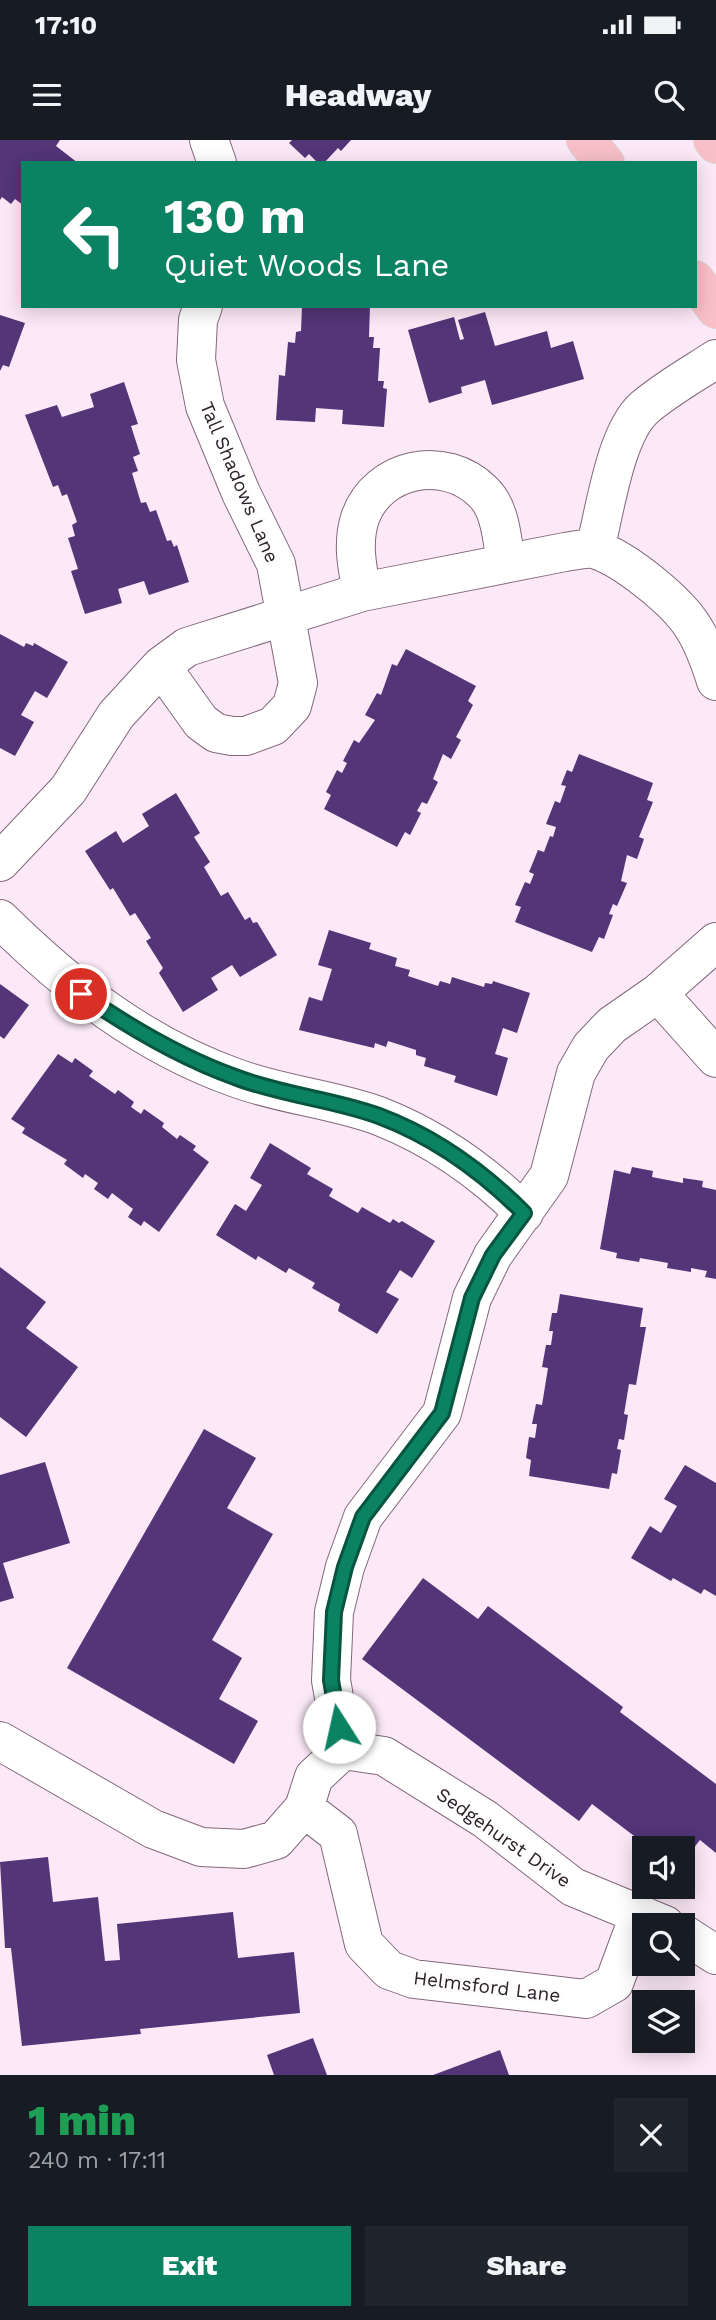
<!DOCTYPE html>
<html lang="en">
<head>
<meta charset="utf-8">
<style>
  :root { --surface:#171b24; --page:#20242c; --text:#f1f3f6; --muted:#9ea1a6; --accent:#0b8261 }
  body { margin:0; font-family:"Work Sans",sans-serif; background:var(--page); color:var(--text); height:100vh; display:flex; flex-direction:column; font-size:26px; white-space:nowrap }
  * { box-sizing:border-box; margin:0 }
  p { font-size:23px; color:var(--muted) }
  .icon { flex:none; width:38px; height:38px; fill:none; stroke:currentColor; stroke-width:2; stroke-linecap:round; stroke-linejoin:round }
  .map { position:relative; height:1935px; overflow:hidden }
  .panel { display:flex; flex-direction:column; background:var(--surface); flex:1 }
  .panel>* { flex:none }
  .top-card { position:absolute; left:21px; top:21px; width:676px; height:147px; border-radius:0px; box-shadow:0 4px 18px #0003; background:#0b8261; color:#fff; overflow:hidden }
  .fabs { position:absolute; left:632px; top:1696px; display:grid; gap:14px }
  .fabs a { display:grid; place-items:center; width:63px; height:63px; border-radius:0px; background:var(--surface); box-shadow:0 4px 18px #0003; font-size:35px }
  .pin { position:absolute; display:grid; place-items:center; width:60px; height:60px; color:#fff; margin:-30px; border:4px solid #fff; border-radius:50%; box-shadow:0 2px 7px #0007 }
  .me { position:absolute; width:77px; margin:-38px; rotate:350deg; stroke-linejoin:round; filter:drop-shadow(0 0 5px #0008) }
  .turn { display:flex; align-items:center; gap:24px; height:147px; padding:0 28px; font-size:32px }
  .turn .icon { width:91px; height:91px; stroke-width:2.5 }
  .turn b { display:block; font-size:49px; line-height:60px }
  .round { display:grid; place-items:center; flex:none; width:74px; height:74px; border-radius:0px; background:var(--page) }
  .overview { display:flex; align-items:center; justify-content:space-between; height:119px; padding:0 28px }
  h1 { font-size:42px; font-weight:800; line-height:52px; color:#1e9e55 }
  .action { display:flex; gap:14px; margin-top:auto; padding:14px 28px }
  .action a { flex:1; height:80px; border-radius:0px; background:var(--accent); color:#fff; font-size:28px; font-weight:800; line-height:80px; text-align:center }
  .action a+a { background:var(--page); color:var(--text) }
  .status { display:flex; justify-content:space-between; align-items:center; height:49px; padding:0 35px; background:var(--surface); direction:ltr }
  .status svg { height:19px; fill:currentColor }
  header { display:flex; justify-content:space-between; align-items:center; height:91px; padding:0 28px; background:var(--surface); font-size:32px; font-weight:800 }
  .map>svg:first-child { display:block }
  .building { fill:#533578 }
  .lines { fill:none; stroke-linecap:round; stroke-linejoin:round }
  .minor-casing { stroke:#83687c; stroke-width:40 }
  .major-casing { stroke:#d9d7d8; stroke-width:40 }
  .minor { stroke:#fff; stroke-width:38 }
  .major { stroke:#f8bfc8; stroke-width:38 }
  .route-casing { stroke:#07543f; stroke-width:18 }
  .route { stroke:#0b8261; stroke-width:12 }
  .labels { text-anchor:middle; stroke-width:7; stroke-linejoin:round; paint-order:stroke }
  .street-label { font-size:19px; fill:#2c2129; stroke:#fdfdfd }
</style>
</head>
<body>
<div class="status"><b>17:10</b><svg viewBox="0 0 49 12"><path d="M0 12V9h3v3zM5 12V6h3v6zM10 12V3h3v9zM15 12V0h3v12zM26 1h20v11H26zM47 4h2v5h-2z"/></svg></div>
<header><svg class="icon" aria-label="menu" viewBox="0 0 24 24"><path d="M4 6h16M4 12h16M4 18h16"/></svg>Headway<svg class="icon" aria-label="search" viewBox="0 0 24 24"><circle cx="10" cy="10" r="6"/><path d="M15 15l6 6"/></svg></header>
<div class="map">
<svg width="716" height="1935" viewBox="0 0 716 1935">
  <rect width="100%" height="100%" fill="#fce9f7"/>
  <!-- building -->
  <path class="building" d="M0 0H60L56 6 78 23H23V65L15 59 11 64 2 57 0 60Z
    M292 0H351L341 11 338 8 324 23H318L309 14 305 18 289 3Z
    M302 166H370L369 197H374L373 208H380L378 241H384L383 248 387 249 384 287 342 284 343 270 316 268 315 282 276 280 279 235 285 236 288 202 295 203 296 192 301 191Z
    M485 172 495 206 547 191 551 208 573 201 584 239 492 265 485 240 461 247 462 253 429 263 408 190 454 177 460 200 464 199 458 180Z
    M0 175 25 183 9 227 3 225 0 231Z
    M124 242 138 284 131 286 140 314 133 317 138 331 132 333 141 363 146 362 150 372 156 370 167 401 171 400 174 407 177 405 189 442 149 455 144 441 118 449 122 463 85 474 71 431 78 429 68 398 75 396 72 385 77 382 67 354 62 356 58 345 53 347 25 275 57 265 62 277 94 267 90 254Z
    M0 494 24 507 26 503 33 506 34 503 68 522 47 558 35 551 21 575 34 582 15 616 0 608Z
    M406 509 476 546 468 561 473 565 456 597 461 600 451 619 443 614 433 639 438 642 427 664 422 662 417 671 421 673 410 695 405 692 397 707 324 669 331 655 326 652 337 630 342 633 347 623 343 621 354 600 359 603 375 580 365 575 377 553 381 555 392 524 397 526Z
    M579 614 653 643 647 660 653 662 639 697 644 699 637 719 627 715 621 741 627 743 617 766 613 764 609 774 613 775 604 799 599 797 592 812 515 782 521 767 515 765 525 742 530 744 534 734 529 732 538 710 544 712 550 696 553 697 556 687 546 684 555 661 560 663 566 646 561 645 567 630 572 632Z
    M176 653 200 693 194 697 210 722 204 727 221 756 228 752 245 780 250 777 253 783 257 782 277 815 240 837 232 825 211 838 218 850 183 872 159 833 163 828 146 801 151 798 135 773 130 776 113 748 110 750 85 711 116 691 123 703 149 686 142 674Z
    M329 790 371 803 369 809 397 818 395 826 410 830 408 836 438 846 440 841 450 844 452 837 484 847 485 843 492 844 493 841 530 853 517 893 503 888 495 914 508 918 497 956 454 942 456 936 424 926 426 918 416 915V910L388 901 386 907 375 903 374 908 299 890 309 857 322 861 332 829 318 825Z
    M0 844 29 865 4 899 0 896Z
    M58 914 72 923 75 918 93 931 89 936 115 954 118 950 134 962 131 967 141 974 144 969 164 983 162 987 177 999 180 995 196 1006 193 1010 209 1022 159 1092 144 1081 141 1086 128 1077 133 1069 112 1053 108 1059 94 1049 98 1043 85 1034 83 1038 64 1024 67 1020 22 993 25 988 11 979Z
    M270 1003 311 1028 307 1034 333 1049 329 1056 358 1073 362 1067 390 1083 393 1079 399 1083 402 1081 435 1101 412 1138 400 1130 386 1152 399 1159 377 1194 338 1171 340 1164 312 1148 315 1143 289 1128 286 1133 258 1116 256 1120 216 1095 235 1064 246 1071 262 1045 250 1038Z
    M632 1027 653 1031 652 1037 683 1043V1038L703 1041 702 1047 716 1050V1139L705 1137 707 1131 691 1128V1132L667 1128 668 1123 640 1118 639 1122 616 1118 617 1113 600 1109 614 1030 630 1034Z
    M0 1127 46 1162 26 1188 78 1227 26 1297 0 1277Z
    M560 1154 643 1168 640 1187H646L636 1245 629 1244 624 1274 628 1275 624 1300 619 1299 617 1309 621 1310 617 1334 612 1333 609 1349 529 1336 531 1320 526 1318 529 1297 535 1298 537 1284H532L536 1264 542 1265 548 1228 542 1227 546 1205H551L553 1191H549L552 1173H557Z
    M204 1289 256 1318 227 1368 273 1394 212 1500 242 1518 219 1559 258 1581 234 1624 67 1528Z
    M45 1322 70 1403 3 1423 14 1458 0 1462V1335Z
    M685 1325 716 1343V1456L704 1449 701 1454 673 1438 671 1441 631 1418 650 1386 661 1393 677 1366 664 1359Z
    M423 1438 478 1479 488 1466 623 1567 620 1572 716 1644V1713L700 1700 682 1723V1708H650L592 1664 579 1681 362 1519Z
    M48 1717 53 1762 98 1757 105 1821 120 1820 117 1784 233 1772 238 1818 294 1812 300 1873 140 1889 141 1894 22 1906 11 1808H5L0 1722Z
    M313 1898 327 1935H274L267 1915Z
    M500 1910 509 1935H433Z"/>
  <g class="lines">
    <defs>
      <path id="minor" d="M209 0 217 23
        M595 409C605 371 615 294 644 268 666 249 693 234 716 219
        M362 452C357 427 352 403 360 378 378 327 445 314 483 352 501 369 502 400 506 423
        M161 526 201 582 216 593 232 596H246L273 586 292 566 298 543 276 424 241 353 205 266 196 220 198 180 203 166
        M0 722 68 650 116 575 161 526 187 507 362 452 565 412C574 411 588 407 597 410 626 420 677 461 693 487 704 504 710 522 716 541
        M0 779C69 847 143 905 236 938 282 955 333 959 379 976 435 998 482 1031 524 1073
        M658 853 716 918
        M0 1601 153 1689 201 1707 244 1709 276 1700 304 1668 314 1637 343 1610 331 1540 334 1472 345 1427 363 1377 442 1273 472 1158 493 1115 549 1036 576 933 591 907 612 885 658 853 716 802
        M343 1610 384 1616 485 1679 573 1747 665 1785
        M304 1668 338 1694 364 1804 389 1830 414 1839 586 1859 614 1843 640 1773
        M682 1793 716 1815"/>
      <path id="major" d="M586 0 605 23
        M713 0 716 4
        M695 140 716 169"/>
    </defs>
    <!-- minor casing -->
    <use href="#minor" class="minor-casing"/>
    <!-- major casing -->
    <use href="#major" class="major-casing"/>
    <!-- minor -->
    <use href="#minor" class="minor"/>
    <!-- major -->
    <use href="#major" class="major"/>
  </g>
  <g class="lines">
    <defs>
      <path id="route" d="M81 854C129 887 179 917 235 937 281 955 332 959 379 976 435 997 482 1031 524 1073L493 1115 472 1158 442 1273 363 1377 345 1427 334 1472 331 1540 339 1587"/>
    </defs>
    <!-- route casing -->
    <use href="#route" class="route-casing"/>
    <!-- route -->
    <use href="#route" class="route"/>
  </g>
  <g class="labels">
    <!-- street labels -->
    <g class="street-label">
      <text transform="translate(240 342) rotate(67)" y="7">Tall Shadows Lane</text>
      <text transform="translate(504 1697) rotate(35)" y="7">Sedgehurst Drive</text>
      <text transform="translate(487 1846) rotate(7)" y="7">Helmsford Lane</text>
    </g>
  </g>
</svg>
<div class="fabs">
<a><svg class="icon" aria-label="sound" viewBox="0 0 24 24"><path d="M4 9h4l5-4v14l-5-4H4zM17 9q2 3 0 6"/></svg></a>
<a><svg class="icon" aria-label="search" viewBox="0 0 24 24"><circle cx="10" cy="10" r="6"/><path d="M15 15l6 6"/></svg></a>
<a><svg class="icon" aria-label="layers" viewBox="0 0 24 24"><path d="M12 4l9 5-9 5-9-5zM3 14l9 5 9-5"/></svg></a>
</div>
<div class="pin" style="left:81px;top:854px;background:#d93025"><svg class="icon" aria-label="arrive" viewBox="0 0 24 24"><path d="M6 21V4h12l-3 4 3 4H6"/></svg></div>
<svg class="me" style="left:339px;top:1587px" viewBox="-20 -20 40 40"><circle r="19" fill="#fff"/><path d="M0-13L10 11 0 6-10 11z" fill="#0b8261"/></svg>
<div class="top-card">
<div class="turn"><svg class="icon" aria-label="left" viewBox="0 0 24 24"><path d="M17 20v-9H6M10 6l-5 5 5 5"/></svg><div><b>130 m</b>Quiet Woods Lane</div></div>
</div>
</div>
<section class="panel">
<div class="overview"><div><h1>1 min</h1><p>240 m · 17:11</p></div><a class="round"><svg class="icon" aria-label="close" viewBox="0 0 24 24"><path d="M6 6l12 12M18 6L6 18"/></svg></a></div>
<div class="action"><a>Exit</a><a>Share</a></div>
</section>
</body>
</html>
